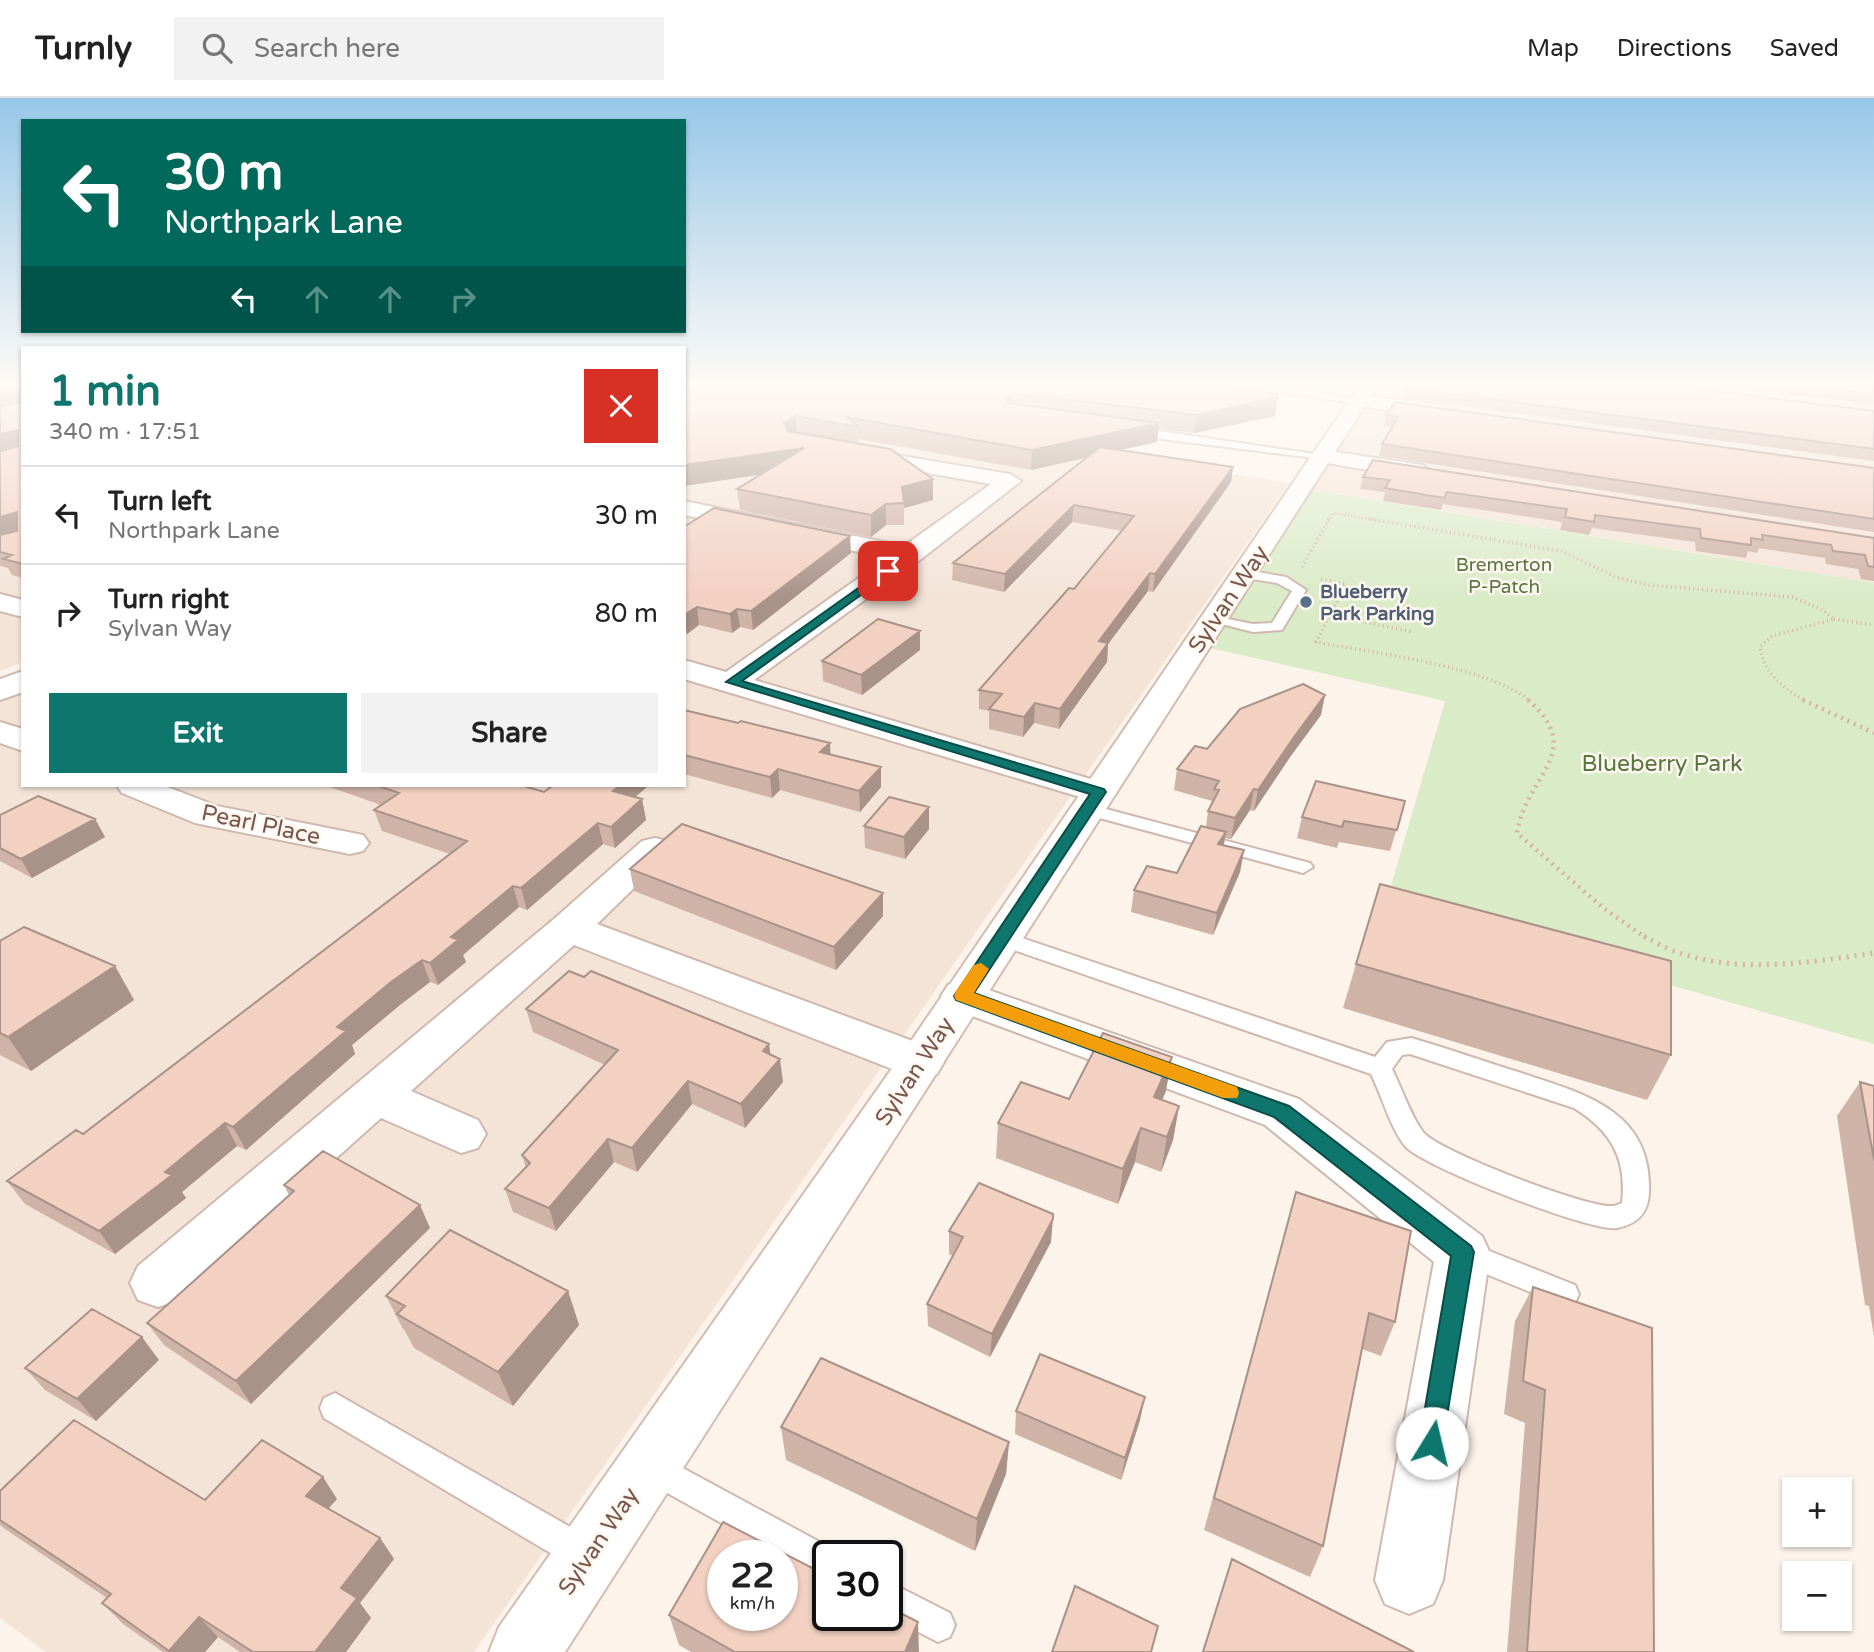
<!DOCTYPE html>
<html lang="en">
<head>
<meta charset="utf-8">
<style>
  :root { --surface:#fff; --page:#f2f2f2; --text:#222; --muted:#767676; --line:#e0e0e0; --accent:#0f766e }
  body { margin:0; font-family:"Varela Round",sans-serif; background:var(--page); color:var(--text); height:100vh; display:flex; flex-direction:column; font-size:26px; white-space:nowrap }
  * { box-sizing:border-box; margin:0 }
  p { font-size:23px; color:var(--muted) }
  .icon { flex:none; width:38px; height:38px; fill:none; stroke:currentColor; stroke-width:2; stroke-linecap:round; stroke-linejoin:round }
  .map { position:relative; flex:1; overflow:hidden }
  .side { position:absolute; left:21px; top:248px; width:665px; height:441px; display:flex; flex-direction:column; background:var(--surface); border-radius:0px; box-shadow:0 2px 5px #0004 }
  .side>* { flex:none }
  .top-card { position:absolute; left:21px; top:21px; width:665px; height:214px; border-radius:0px; box-shadow:0 2px 5px #0004; background:#00695c; color:#fff; overflow:hidden }
  .buttons { position:absolute; left:1782px; top:1379px; display:grid; gap:14px }
  .buttons a { display:grid; place-items:center; width:70px; height:70px; border-radius:0px; background:var(--surface); box-shadow:0 2px 5px #0004; font-size:35px }
  .speed { position:absolute; left:707px; top:1442px; display:flex; gap:14px; font-size:35px; font-weight:700; text-align:center }
  .speed>* { display:grid; place-content:center; width:91px; height:91px; border-radius:50%; background:var(--surface); box-shadow:0 2px 5px #0004; line-height:1 }
  .speed small { font-size:18px; font-weight:400 }
  .speed .limit { border:4px solid #111; border-radius:10px; background:#fff; color:#111 }
  .pin { position:absolute; display:grid; place-items:center; width:60px; height:60px; color:#fff; margin:-30px; border-radius:14px; box-shadow:0 4px 10px #0006 }
  .me { position:absolute; width:77px; margin:-38px; rotate:9deg; stroke-linejoin:round; filter:drop-shadow(0 0 5px #0008) }
  .turn { display:flex; align-items:center; gap:24px; height:147px; padding:0 28px; font-size:32px }
  .turn .icon { width:91px; height:91px; stroke-width:2.5 }
  .turn b { display:block; font-size:49px; line-height:60px }
  .lanes { display:flex; align-items:center; height:66px; padding:0 28px; background:#0003; justify-content:center; gap:35px; direction:ltr }
  .lanes .off { opacity:.35 }
  .round { display:grid; place-items:center; flex:none; width:74px; height:74px; border-radius:0px; background:var(--page) }
  .headline { display:flex; align-items:center; justify-content:space-between; height:119px; padding:0 28px }
  h1 { font-size:42px; font-weight:700; line-height:52px; color:var(--accent) }
  .action { display:flex; gap:14px; margin-top:auto; padding:14px 28px }
  .action a { flex:1; height:80px; border-radius:0px; background:var(--accent); color:#fff; font-size:28px; font-weight:700; line-height:80px; text-align:center }
  .action a+a { background:var(--page); color:var(--text) }
  ul { padding:0; list-style:none }
  li { display:flex; align-items:center; gap:21px; height:98px; padding:0 28px; border-top:2px solid var(--line) }
  li div { flex:1 }
  li b { display:block; font-size:26px }
  li em { font-style:normal }
  header { display:flex; align-items:center; gap:42px; box-sizing:border-box; height:98px; padding:0 35px; background:var(--surface); border-bottom:2px solid var(--line) }
  header strong { font-size:33px }
  nav { display:flex; gap:38px; margin-inline-start:auto; font-size:24px }
  .search { width:490px; height:63px; background:var(--page); display:flex; align-items:center; gap:18px; box-sizing:border-box; padding:0 24px; border-radius:0px; color:var(--muted); font-size:26px }
  .map>svg:first-child { display:block }
  .residential { fill:#f4e4d8 }
  .green { fill:#daebc8 }
  .lines { fill:none; stroke-linecap:round; stroke-linejoin:round }
  .lane-casing { stroke:#cfb9af; stroke-width:4 }
  .street-casing { stroke:#cfb9af; stroke-width:4 }
  .secondary-casing { stroke:#d5bcaf; stroke-width:4 }
  .path-far3 { stroke:#d7b2a4; stroke-width:2.5; stroke-dasharray:1 2.5; stroke-linecap:butt }
  .path-far2 { stroke:#d7b2a4; stroke-width:3.5; stroke-dasharray:1 3.5; stroke-linecap:butt }
  .path-far1 { stroke:#d7b2a4; stroke-width:4.5; stroke-dasharray:2 5; stroke-linecap:butt }
  .path { stroke:#d7b2a4; stroke-width:5; stroke-dasharray:2 6; stroke-linecap:butt }
  .lane { fill:#fff; fill-rule:evenodd }
  .street { fill:#fff; fill-rule:evenodd }
  .secondary { fill:#fff; fill-rule:evenodd }
  .wall { fill:#d0b3a7 }
  .shaded-wall { fill:#a99288 }
  .building { fill:#f2d0c2; stroke:#a99288; stroke-width:2; fill-rule:evenodd }
  .route { fill:#0f766e; stroke:#0a4d48; stroke-width:2 }
  .slow { fill:#f59e0b }
  .service-dot { fill:#5c6f8a; stroke:#fff8f1; stroke-width:2.5 }
  .labels { text-anchor:middle; stroke-width:5; stroke-linejoin:round; paint-order:stroke }
  .far-park-label { font-size:19px; fill:#587741; stroke:#fff8f1 }
  .far-service-label { font-size:19px; font-weight:bold; fill:#4e5e75; stroke:#fff8f1; text-anchor:start }
  .street-label { font-size:23px; fill:#78574d; stroke:#fff8f1 }
  .park-label { font-size:23px; fill:#587741; stroke:#fff8f1 }
</style>
</head>
<body>
<header>
<strong>Turnly</strong>
<div class="search"><svg class="icon" aria-label="search" viewBox="0 0 24 24"><circle cx="10" cy="10" r="6"/><path d="M15 15l6 6"/></svg>Search here</div>
<nav><a>Map</a><a>Directions</a><a>Saved</a></nav>
</header>
<div class="map">
<svg width="1874" height="1554" viewBox="0 0 1874 1554">
  <rect width="100%" height="100%" fill="#fcf3ea"/>
  <!-- residential -->
  <path class="residential" d="M0 284H23V564L0 573Z
    M684 284 760 303 1289 385 474 1554H46L0 1520V600L23 589V688H684Z
    M1381 284H1874V485L1311 391Z"/>
  <!-- green -->
  <path class="green" d="M1302 390 1874 485V946L1386 805 1445 603 1197 547Z"/>
  <g class="lines">
    <defs>
      <path id="lane" d="M1127 284 1149 290 1167 284H1182L1149 296 1127 292Z
        M1220 284H1246L1364 303 1359 306Z
        M1133 332H1153L1328 358 1323 361 1129 337 1128 335Z
        M1245 472 1286 479 1306 492 1282 532 1253 534 1206 522 1213 518 1253 526 1272 525 1292 493 1277 485 1240 479V473Z
        M1087 706 1310 765 1313 769 1303 775 1081 715 1078 711Z
        M1001 833 1375 959 1387 944 1411 940C1447 950 1482 963 1518 974 1581 995 1653 1011 1649 1095 1648 1115 1638 1126 1617 1130 1593 1135 1421 1068 1405 1048 1390 1029 1382 998 1371 976L994 845 991 840 994 835ZM1410 956 1574 1010C1611 1033 1627 1060 1622 1105 1619 1106 1615 1108 1612 1108 1587 1110 1437 1053 1423 1034 1410 1016 1402 991 1392 971L1402 957Z
        M1464 1143 1575 1187 1579 1196 1575 1205 1565 1208 1454 1163 1450 1155 1454 1147Z
        M335 1295 593 1442 598 1454 593 1466 581 1471 569 1466 324 1320 320 1310 324 1300Z
        M653 1354 840 1455 841 1458H828V1484L642 1381 637 1370 642 1359Z
        M887 1483 950 1515 955 1527 950 1539 938 1544 885 1517H887Z"/>
      <path id="street" d="M1359 297 1445 308 1455 314 1445 320 1352 307 1349 303 1352 299Z
        M860 351 1010 376 1021 383 920 462 754 582 1111 687 1117 694 1111 701 1099 705 1087 701 684 581V562L726 574 887 460 684 417V403L904 448 991 386 852 362 849 357Z
        M1323 352 1422 367 1433 374 1422 381 1315 363 1312 358 1315 353Z
        M0 496 23 502V519L0 513Z
        M23 573V594L0 602V581Z
        M0 624 23 631V653L0 645Z
        M117 688H165L217 708 363 737 369 745 363 753 350 756 195 725 122 695Z
        M655 740 668 743 674 751 597 826 937 952 944 964 937 976 921 981 905 976 574 847 411 993 478 1022 486 1036 478 1050 461 1055 381 1020 178 1202 158 1209 138 1202 130 1185 138 1168 554 821 642 743Z
        M963 883 1299 1001 1482 1138 1490 1155 1443 1482 1433 1506 1409 1516 1385 1506 1375 1482 1434 1164 1265 1027 948 909 941 898 948 887Z"/>
      <path id="secondary" d="M1362 284H1380L565 1554H489L499 1529 905 952Z"/>
    </defs>
    <!-- lane casing -->
    <use href="#lane" class="lane-casing"/>
    <!-- street casing -->
    <use href="#street" class="street-casing"/>
    <!-- secondary casing -->
    <use href="#secondary" class="secondary-casing"/>
    <!-- path-far3 -->
    <path class="path-far3" d="M1328 423 1333 415 1381 423"/>
    <!-- path-far2 -->
    <path class="path-far2" d="M1370 421 1561 453 1616 479 1647 487 1792 499 1821 511 1834 521 1772 538 1760 549C1764 576 1783 590 1806 603
      M1302 469 1329 421
      M1321 481 1346 486 1316 544C1369 554 1491 569 1530 603
      M1330 517 1413 534
      M1834 521 1874 527"/>
    <!-- path-far1 -->
    <path class="path-far1" d="M1528 602C1588 654 1525 678 1517 735L1602 809 1646 840
      M1803 602 1874 635"/>
    <!-- path -->
    <path class="path" d="M1644 838C1713 881 1798 866 1874 855"/>
    <!-- lane -->
    <use href="#lane" class="lane"/>
    <!-- street -->
    <use href="#street" class="street"/>
    <!-- secondary -->
    <use href="#secondary" class="secondary"/>
  </g>
  <!-- wall -->
  <path class="wall" d="M23 284V480L12 477 8 470 0 468V437L17 433 0 437V353L18 348Z
    M684 284H1125L1275 318 1194 335 1159 331 1157 344 1119 352 1233 369 1231 384 1153 494 1148 493 1108 546 1107 564 1059 631 1034 625 1023 639 989 631V613L979 611V592L1074 491 1122 433 1072 424 1004 494 952 482 953 465 1087 359 1031 372 859 341V346L933 381V402L904 410V427H886L871 439 740 412 737 391 761 376 684 388Z
    M1686 284H1874V307Z
    M1404 290 1874 313V363L1402 300Z
    M1386 317 1874 370V434L1379 358 1382 346 1392 329 1384 328Z
    M1363 379 1874 440V483L1861 481 1858 471 1826 466 1825 460 1759 450 1757 455 1748 453 1746 460 1696 453 1695 444 1592 430 1589 437 1560 432 1562 424 1443 406 1441 412 1383 403 1385 394 1360 391Z
    M684 426 851 455 753 532 740 529 732 535 699 527 687 536 684 535Z
    M920 552 862 597 823 583 822 563Z
    M684 612 830 656 881 669V689L860 714 780 692 772 700 684 676Z
    M1321 617 1290 659 1254 713 1250 712 1231 741 1225 740 1224 747 1244 752 1240 774 1213 837 1131 814 1134 792 1177 775 1206 729 1208 713 1212 703 1174 692 1177 671 1207 651Z
    M327 688H524L544 694 648 688 635 699 642 701 646 722 615 750 603 746 527 812 519 809 463 857 466 864 438 887 430 884 400 907 352 947 355 956 246 1052 237 1048 182 1094 186 1100 115 1156 25 1106 7 1083 83 1036 450 756 382 733 374 712 381 707Z
    M1405 703 1390 753 1339 744 1337 750 1297 740 1302 719Z
    M929 709V731L905 761 865 750 864 728Z
    M0 717 95 721 105 739 32 780 0 763Z
    M630 771 883 818 836 872 634 793Z
    M0 843 115 868 134 902 31 973 0 957Z
    M1356 866 1671 957 1647 1002 1343 910Z
    M526 911 769 946 770 956 783 984 745 1030 692 1006 637 1074 614 1064 556 1133 513 1114 505 1091 526 1070 522 1057 605 967 533 934Z
    M1860 984 1874 988V1239L1869 1208 1865 1207 1837 1018Z
    M1166 993 1162 1002 1179 1008 1173 1042 1161 1074 1135 1064 1118 1106 996 1060 998 1025 1069 1001Z
    M284 1087 430 1130 251 1306 164 1247 147 1225 289 1097Z
    M1296 1094 1395 1224 1381 1258 1362 1251 1323 1448 1310 1479 1204 1432Z
    M949 1133 1051 1144 990 1259 928 1228 927 1206 953 1158 949 1156Z
    M1533 1189 1654 1554H1507L1525 1325 1504 1316 1515 1223Z
    M568 1193 579 1227 513 1308 414 1250 405 1233 403 1231 386 1198Z
    M159 1262 96 1323 45 1292 25 1270Z
    M1016 1313 1140 1322 1121 1382 1015 1336Z
    M781 1329 1009 1344 1006 1376 975 1453 786 1362Z
    M0 1393 205 1402 337 1401 328 1410 380 1440 394 1461 360 1505 371 1520 346 1554H240L218 1539 205 1554H163L123 1526 102 1505 107 1500 5 1431 0 1427Z
    M1232 1461 1414 1554H1202Z
    M669 1517 919 1554H691L679 1547Z"/>
  <!-- shaded-wall -->
  <path class="shaded-wall" d="M19 290 23 303 0 309V294Z
    M1012 295 1011 313 1006 301Z
    M1278 299 1275 318 1194 335 1197 317Z
    M796 318 797 337 786 344 784 325Z
    M1159 325 1157 344 1031 372 1032 352Z
    M18 332 23 346 0 352V336Z
    M804 350 806 370 684 388V367Z
    M1233 369 1231 384 1153 494 1155 476Z
    M933 381V402L904 410 902 389Z
    M886 406V427L871 439V417Z
    M1074 407 1072 424 1004 494 1005 476Z
    M17 414 23 430 0 437V419Z
    M850 438 851 455 753 532 751 513Z
    M1150 475 1148 493 1108 546 1107 564 1059 631 1060 611 1099 543Z
    M697 509 699 527 687 536 685 517Z
    M737 511 740 529 732 535 730 516Z
    M920 533V552L862 597 861 577Z
    M1325 597 1321 617 1290 659 1254 713 1258 692 1294 639Z
    M1035 605 1034 625 1023 639 1024 619Z
    M830 645 831 665 820 654Z
    M881 669V689L860 714 859 693Z
    M778 671 780 692 772 700 770 679Z
    M619 688H648L618 714 613 693Z
    M1254 691 1250 712 1231 741 1235 720Z
    M642 701 646 722 615 750 611 729Z
    M929 709V731L905 761 904 739Z
    M95 721 105 739 32 780 21 761Z
    M598 725 603 746 527 812 521 790Z
    M1226 734 1222 756 1218 746Z
    M1244 752 1240 774 1213 837 1217 815Z
    M513 788 519 809 463 857 466 864 438 887 430 865 451 839Z
    M883 795V818L836 872 834 849Z
    M422 862 430 884 400 907 352 947 355 956 246 1052 233 1029 337 929 391 884Z
    M115 868 134 902 31 973 8 939Z
    M769 946 772 969 763 953Z
    M1172 959 1166 993 1148 1033 1154 999Z
    M780 961 783 984 745 1030 741 1006Z
    M688 983 692 1006 637 1074 632 1050Z
    M1179 1008 1173 1042 1161 1074 1167 1039Z
    M225 1025 237 1048 182 1094 186 1100 115 1156 99 1133 165 1074Z
    M1141 1030 1135 1064 1118 1106 1123 1071Z
    M608 1041 614 1064 556 1133 549 1110Z
    M420 1107 430 1130 251 1306 236 1283Z
    M1053 1121 1051 1144 990 1259 992 1236Z
    M568 1193 579 1227 513 1308 498 1274Z
    M142 1239 159 1262 96 1323 77 1301Z
    M1145 1299 1140 1322 1121 1382 1125 1360Z
    M1009 1344 1006 1376 975 1453 977 1421Z
    M323 1379 337 1401 321 1419 306 1398Z
    M380 1440 394 1461 360 1505 371 1520 346 1554H315L341 1490Z
    M199 1519 218 1539 205 1554H170L169 1553Z
    M918 1524 919 1554H905Z"/>
  <!-- building -->
  <path class="building" d="M0 284H23V466L3 461 12 457 0 454V437L17 433V414L0 419V353L18 348V332L0 336V309L20 304 19 290 0 294Z
    M684 284H1125L1161 289 1190 284 1278 296V299L1197 317 1012 295 1006 301 1008 305 1159 325 1032 352 846 319 859 329 796 318 784 325 788 333 890 351 933 381 902 389 904 405 886 406 871 417 737 391 804 350 684 367Z
    M1407 284H1643L1874 313V351L1404 290Z
    M1776 284H1864L1874 286V296Z
    M1395 304 1874 370V421L1382 346 1398 319 1386 317Z
    M1100 349 1233 369 1155 476 1150 475 1099 543 1108 545 1060 611 1035 605 1024 619 989 611 1002 596 979 592 1069 490 1074 491 1134 418 1074 407 1005 476 953 465Z
    M1373 362 1874 440V469L1868 468 1865 457 1833 453 1831 447 1762 437 1763 442 1751 440V447L1701 440 1700 431 1595 417 1594 424 1565 419 1567 411 1447 394 1444 400 1385 390 1390 382 1363 379Z
    M714 410 850 438 751 513 737 511 730 516 697 509 684 517V426L687 427Z
    M878 521 920 533 861 577 822 563Z
    M1303 586 1325 597 1294 639 1258 692 1254 691 1235 720 1208 713 1219 692 1214 691 1219 683 1177 671 1195 648 1207 651 1240 611Z
    M684 612 738 625 741 623 830 645 820 654 881 669 859 693 778 671 770 679 684 657Z
    M1316 683 1405 703 1397 732 1344 723 1342 729 1302 719Z
    M379 688H524L544 694 552 688H619L613 693 642 701 611 729 598 725 521 790 513 788 451 839 458 842 430 865 422 862 391 884 337 929 346 933 233 1029 225 1025 165 1074 172 1077 99 1133 7 1083 76 1032 83 1036 467 743 374 712 399 695Z
    M38 698 95 721 21 761 0 750V717Z
    M889 699 929 709 904 739 864 728Z
    M682 726 883 795 834 849 630 771Z
    M1201 728 1226 734 1218 746 1244 752 1217 815 1134 792 1147 768 1177 775Z
    M1380 786 1671 863V957L1356 866Z
    M24 829 115 868 8 939 0 935V843Z
    M569 873 584 879 591 873 769 946 763 953 780 961 741 1006 688 983 632 1050 608 1041 549 1110 505 1091 530 1065 522 1057 618 952 526 911Z
    M1103 935 1172 959 1154 999 1179 1008 1167 1039 1141 1030 1123 1071 998 1025 1021 984 1069 1001Z
    M1860 984 1874 988V1062Z
    M323 1053 420 1107 236 1283 147 1225 294 1093 284 1087Z
    M979 1085 1053 1116V1121L992 1236 927 1206 963 1139 949 1133Z
    M1296 1094 1411 1133 1395 1224 1369 1215 1323 1448 1214 1400Z
    M450 1132 568 1193 498 1274 397 1216 405 1208 386 1198Z
    M1533 1189 1652 1230 1654 1554H1527L1545 1292 1523 1283Z
    M92 1211 142 1239 77 1301 25 1270Z
    M1040 1256 1145 1299 1125 1360 1016 1313Z
    M821 1260 1009 1344 977 1421 781 1329Z
    M74 1322 205 1402 262 1342 323 1379 306 1398 380 1440 341 1490 357 1500 315 1554H253L199 1519 169 1553 102 1505 111 1496 0 1422V1393Z
    M723 1424 828 1478V1517H887V1508L918 1524 905 1554H735L669 1517ZM723 1458H782V1517H723Z
    M1232 1461 1414 1554H1203Z
    M1075 1488 1158 1528 1151 1554H1052Z"/>
  <!-- sky -->
  <linearGradient id="sky" x2="0" y2="1"><stop stop-color="#97c8e8"/><stop offset="0.57" stop-color="#fefaf6"/><stop offset="1" stop-color="#fefaf6" stop-opacity="0"/></linearGradient>
  <rect width="1874" height="502" fill="url(#sky)"/>
  <!-- route -->
  <path class="route" d="M885 471 894 473 742 583 1104 691 1106 694 974 895 1289 1008 1471 1148 1474 1154 1441 1354 1432 1358 1422 1354 1419 1345 1451 1158 1274 1019 956 902 954 898 1090 696 726 584Z"/>
  <!-- slow -->
  <path class="slow" d="M981 865 989 871 974 895 1237 989 1239 995 1237 1000H1223L956 902 954 898 956 893 974 867Z"/>
  <!-- markers -->
  <circle class="service-dot" cx="1306" cy="504" r="7"/>
  <g class="labels">
    <!-- far-park labels -->
    <g class="far-park-label">
      <text x="1504" y="473">Bremerton<tspan x="1504" dy="22">P-Patch</tspan></text>
    </g>
    <!-- far-service labels -->
    <g class="far-service-label">
      <text x="1320" y="500">Blueberry<tspan x="1320" dy="22">Park Parking</tspan></text>
    </g>
    <!-- street labels -->
    <g class="street-label">
      <text transform="translate(1228 501) rotate(-56)" y="8">Sylvan Way</text>
      <text transform="translate(261 726) rotate(12)" y="8">Pearl Place</text>
      <text transform="translate(914 973) rotate(-57)" y="8">Sylvan Way</text>
      <text transform="translate(598 1443) rotate(-56)" y="8">Sylvan Way</text>
    </g>
    <!-- park labels -->
    <g class="park-label">
      <text x="1662" y="673">Blueberry Park</text>
    </g>
  </g>
</svg>
<div class="buttons">
<a>+</a>
<a>−</a>
</div>
<div class="speed"><div>22<small>km/h</small></div><div class="limit">30</div></div>
<div class="pin" style="left:888px;top:473px;background:#d93025"><svg class="icon" aria-label="arrive" viewBox="0 0 24 24"><path d="M6 21V4h12l-3 4 3 4H6"/></svg></div>
<svg class="me" style="left:1432px;top:1345px" viewBox="-20 -20 40 40"><circle r="19" fill="#fff"/><path d="M0-13L10 11 0 6-10 11z" fill="#0f766e"/></svg>
<div class="top-card">
<div class="turn"><svg class="icon" aria-label="left" viewBox="0 0 24 24"><path d="M17 20v-9H6M10 6l-5 5 5 5"/></svg><div><b>30 m</b>Northpark Lane</div></div>
<div class="lanes"><svg class="icon" aria-label="left" viewBox="0 0 24 24"><path d="M17 20v-9H6M10 6l-5 5 5 5"/></svg><svg class="icon off" aria-label="ahead" viewBox="0 0 24 24"><path d="M12 20V5M6 11l6-6 6 6"/></svg><svg class="icon off" aria-label="ahead" viewBox="0 0 24 24"><path d="M12 20V5M6 11l6-6 6 6"/></svg><svg class="icon off" aria-label="right" viewBox="0 0 24 24"><path d="M7 20v-9h11M14 6l5 5-5 5"/></svg></div>
</div>
<section class="side">
<div class="headline"><div><h1>1 min</h1><p>340 m · 17:51</p></div><a class="round" style="background:#d93025;color:#fff"><svg class="icon" aria-label="close" viewBox="0 0 24 24"><path d="M6 6l12 12M18 6L6 18"/></svg></a></div>
<ul>
<li><svg class="icon" aria-label="left" viewBox="0 0 24 24"><path d="M17 20v-9H6M10 6l-5 5 5 5"/></svg><div><b>Turn left</b><p>Northpark Lane</p></div><em>30 m</em></li>
<li><svg class="icon" aria-label="right" viewBox="0 0 24 24"><path d="M7 20v-9h11M14 6l5 5-5 5"/></svg><div><b>Turn right</b><p>Sylvan Way</p></div><em>80 m</em></li>
</ul>
<div class="action"><a>Exit</a><a>Share</a></div>
</section>
</div>
</body>
</html>
